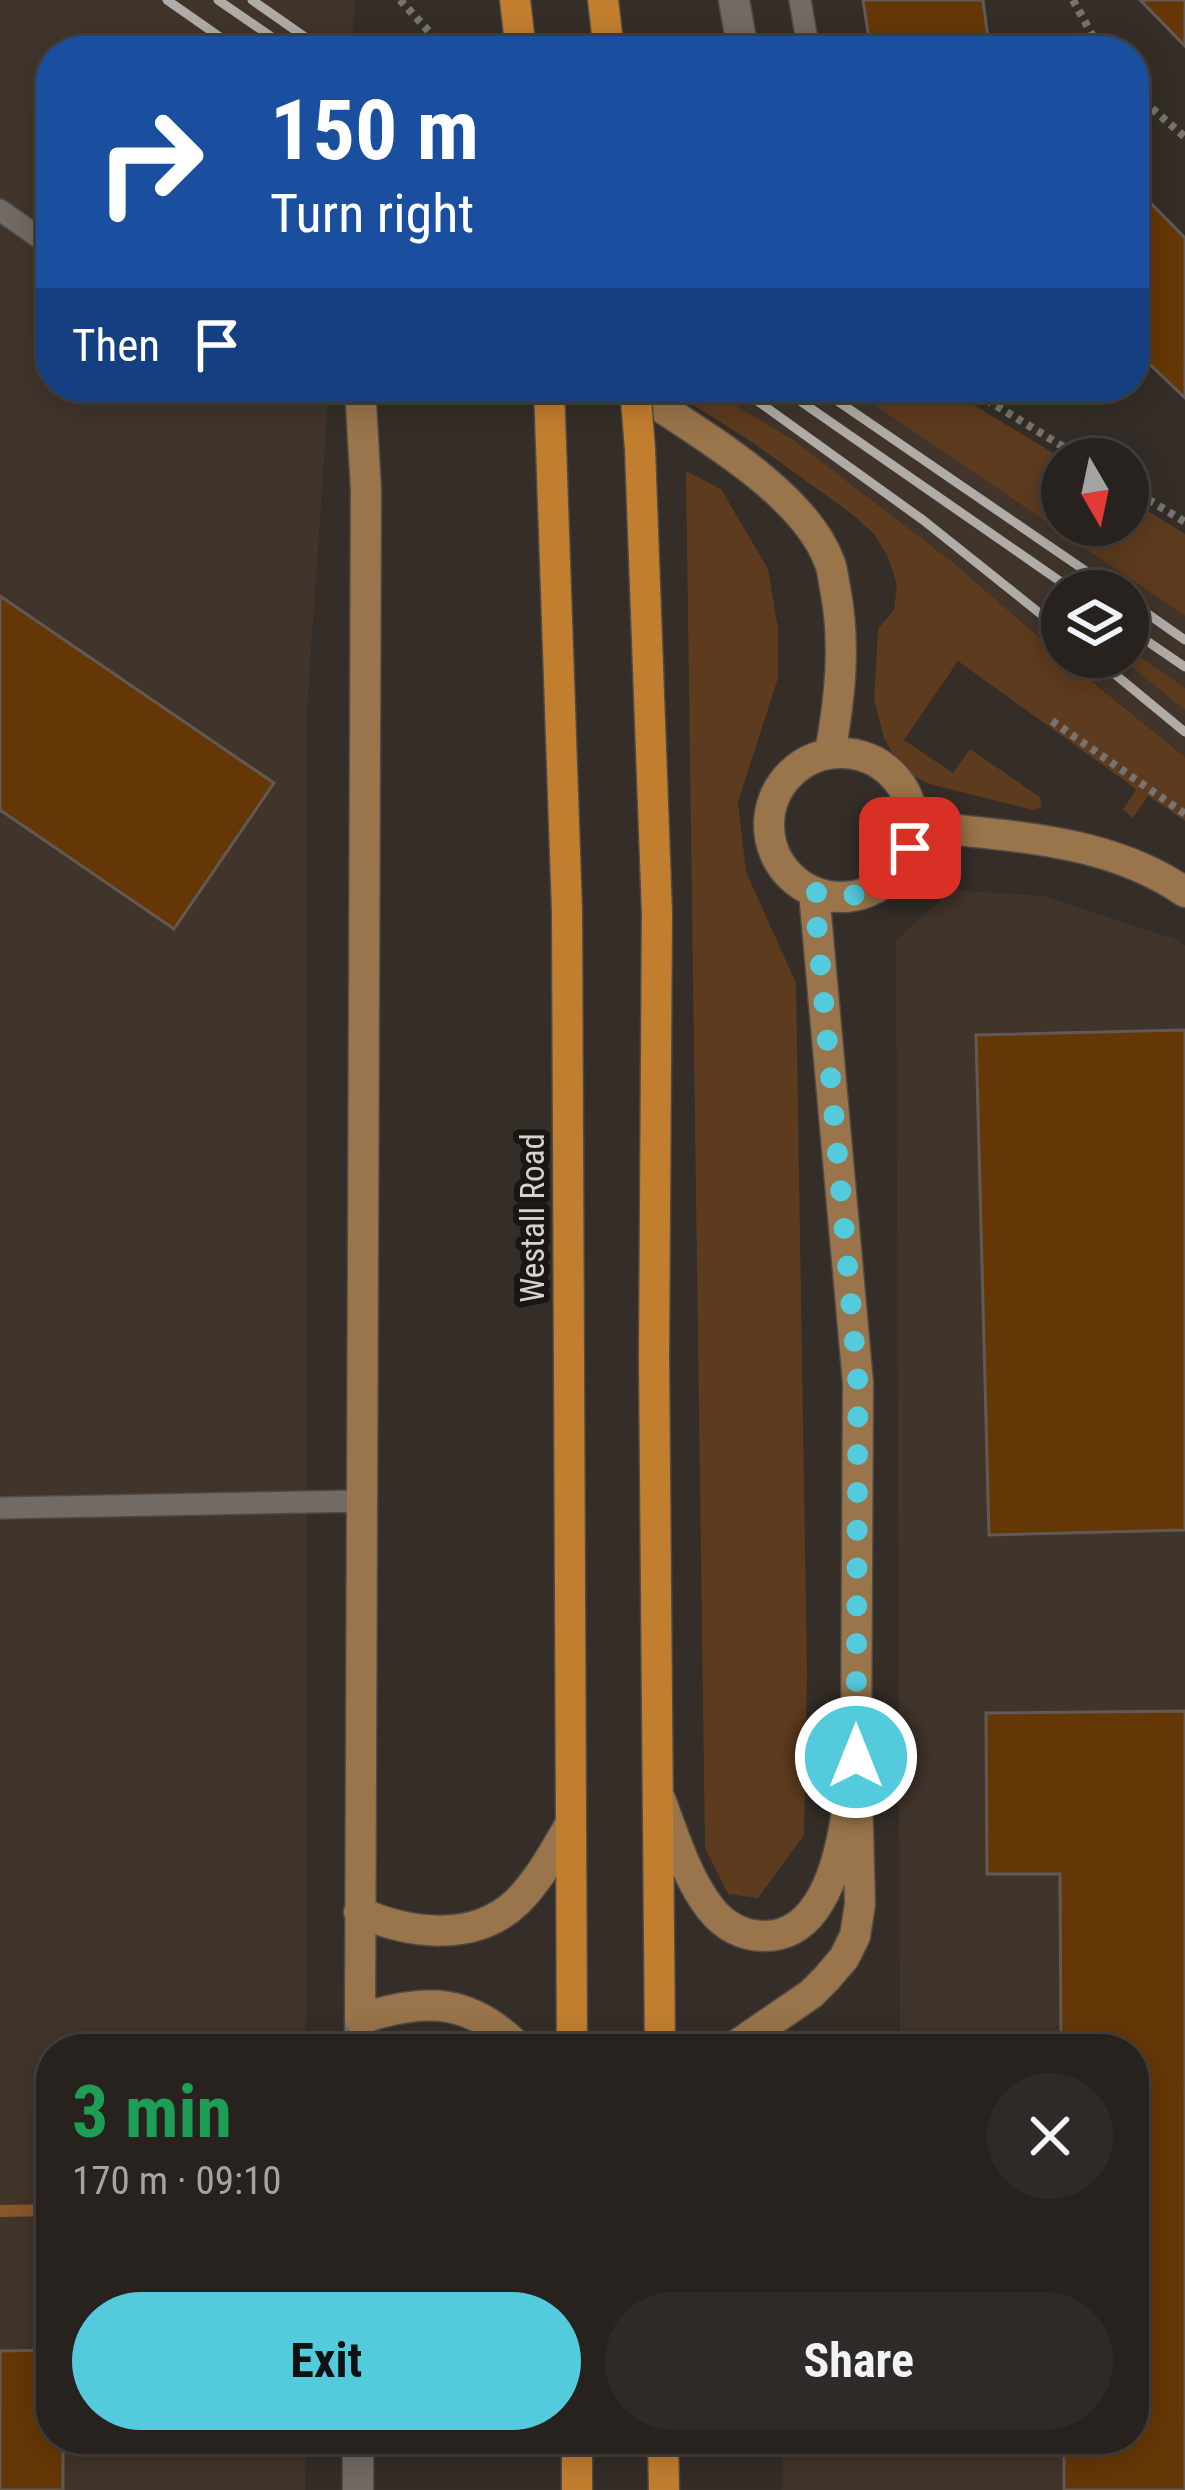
<!DOCTYPE html>
<html lang="en">
<head>
<meta charset="utf-8">
<style>
  :root { --surface:#27221e; --page:#2f2a27; --text:#f1f3f6; --muted:#a4a4a4; --line:#433f3c; --accent:#54cadd }
  body { margin:0; font-family:"Roboto Condensed",sans-serif; background:var(--page); color:var(--text); height:100vh; display:flex; flex-direction:column; font-size:45px; white-space:nowrap }
  * { box-sizing:border-box; margin:0 }
  p { font-size:39px; color:var(--muted) }
  .icon { flex:none; width:66px; height:66px; fill:none; stroke:currentColor; stroke-width:2; stroke-linecap:round; stroke-linejoin:round }
  .map { position:relative; flex:1; overflow:hidden }
  .sheet { position:absolute; left:36px; top:2034px; width:1113px; height:420px; display:flex; flex-direction:column; background:var(--surface); border-radius:48px; box-shadow:0 6px 30px #0003,0 0 0 3px var(--line) }
  .sheet>* { flex:none }
  .banner { position:absolute; left:36px; top:36px; width:1113px; height:366px; border-radius:48px; box-shadow:0 6px 30px #0003,0 0 0 3px var(--line); background:#1a4fa0; color:#fff; overflow:hidden }
  .needle { width:78px; rotate:171deg }
  .controls { position:absolute; left:1041px; top:438px; display:grid; gap:24px }
  .controls a { display:grid; place-items:center; width:108px; height:108px; border-radius:50%; background:var(--surface); box-shadow:0 6px 30px #0003,0 0 0 3px var(--line); font-size:60px }
  .pin { position:absolute; display:grid; place-items:center; width:102px; height:102px; color:#fff; margin:-51px; border-radius:24px; box-shadow:0 6px 18px #0006 }
  .me { position:absolute; width:132px; margin:-66px; rotate:0deg; stroke-linejoin:round; filter:drop-shadow(0 0 9px #0008) }
  .turn { display:flex; align-items:center; gap:42px; height:252px; padding:0 36px; font-size:54px }
  .turn .icon { width:156px; height:156px; stroke-width:2.5 }
  .turn b { display:block; font-size:84px; line-height:102px }
  .then { display:flex; align-items:center; height:114px; padding:0 36px; background:#0003; gap:24px; font-size:45px }
  .round { display:grid; place-items:center; flex:none; width:126px; height:126px; border-radius:63px; background:var(--page) }
  .overview { display:flex; align-items:center; justify-content:space-between; height:204px; padding:0 36px }
  h1 { font-size:72px; font-weight:700; line-height:90px; color:#1e9e55 }
  .action { display:flex; gap:24px; margin-top:auto; padding:24px 36px }
  .action a { flex:1; height:138px; border-radius:72px; background:var(--accent); color:#111; font-size:48px; font-weight:700; line-height:138px; text-align:center }
  .action a+a { background:var(--page); color:var(--text) }
  .map>svg:first-child { display:block }
  .built { fill:#40342b }
  .green { fill:#5d3b1e }
  .lines { fill:none; stroke-linecap:round; stroke-linejoin:round }
  .stream { stroke:#88572c; stroke-width:12 }
  .building { fill:#663706; stroke:#615a54; stroke-width:3 }
  .service-casing { stroke:#4f4a46; stroke-width:24 }
  .minor-casing { stroke:#4f4a46; stroke-width:33 }
  .secondary-casing { stroke:#4f4a46; stroke-width:33 }
  .primary-casing { stroke:#4f4a46; stroke-width:33 }
  .path { stroke:#78736e; stroke-width:8; stroke-dasharray:6 6; stroke-linecap:butt }
  .service { stroke:#726a64; stroke-width:21 }
  .minor { stroke:#726a64; stroke-width:30 }
  .secondary { stroke:#9a744a; stroke-width:30 }
  .primary { stroke:#c27e2f; stroke-width:30 }
  .rail { stroke:#b0aca7; stroke-width:9 }
  .primary-bridge-casing { stroke:#4f4a46; stroke-width:33; stroke-linecap:butt }
  .primary-bridge { stroke:#c27e2f; stroke-width:30 }
  .route { stroke:#54cadd; stroke-width:21; stroke-dasharray:0 37.8 }
  .labels { text-anchor:middle; stroke-width:12; stroke-linejoin:round; paint-order:stroke }
  .street-label { font-size:33px; fill:#d6d2ce; stroke:#191614 }
</style>
</head>
<body>
<div class="map">
<svg width="1185" height="2490" viewBox="0 0 1185 2490">
  <rect width="100%" height="100%" fill="#342d28"/>
  <!-- built -->
  <path class="built" d="M0 0H355L351 51H51V387H329L307 710 306 2049H51V2439H305V2490H0Z
    M705 387H848L1185 616V688L1128 648V591H1062V656L955 564 793 440Z
    M1064 657H1119L1185 710V757Z
    M952 890 1044 896 1178 940 1185 945V2490H782L783 2439H1134V2049H900L896 940Z"/>
  <!-- green -->
  <path class="green" d="M679 387H705L793 440 955 564 1062 657 1185 757V821L1148 796 1133 818 1123 810 1136 789 958 661 904 740 953 773 970 749 1040 797 1042 807 1033 810 929 784 902 770 884 738 874 699 878 629 894 610 897 585 888 557 874 534 853 515 752 442 679 396Z
    M848 387H944L1063 459 1062 525H1128V499L1185 534V616Z
    M686 471 721 489 768 569 778 629V678L738 802 746 872 796 983 807 1673 804 1835 758 1898 728 1894 705 1848Z
    M1128 648 1185 688V710L1119 657H1128Z"/>
  <g class="lines">
    <!-- stream -->
    <path class="stream" d="M0 2211 51 2210"/>
  </g>
  <!-- building -->
  <path class="building" d="M863 0H983L988 38 1001 51H871Z
    M1140 0H1185V46Z
    M1134 186 1185 238V398L1134 349Z
    M0 596 274 783 174 929 0 810Z
    M1185 1030V1530L989 1535 976 1035Z
    M1185 1711V2490H1064V2439H1134V2049H1061L1060 1874H987L986 1713Z
    M51 2350V2439H63V2490H0V2351Z"/>
  <g class="lines">
    <defs>
      <path id="service" d="M800 0 808 46 802 51
        M0 210 51 246
        M0 1508 361 1501"/>
      <path id="minor" d="M734 0 743 51
        M360 2049V2019
        M358 2490V2439"/>
      <path id="secondary" d="M360 387 366 490 360 2019C426 1997 470 1998 520 2049
        M630 387C690 428 803 490 829 561 833 569 833 579 835 588 846 643 840 698 830 753
        M769 825a72 72 0 1 1 144 0a72 72 0 1 1-144 0Z
        M914 825C1007 837 1105 837 1185 892
        M660 1799C674 1835 686 1877 710 1908 724 1926 742 1936 765 1936 821 1936 839 1862 846 1817
        M359 1912C409 1934 474 1943 517 1902 539 1880 554 1852 570 1825
        M731 2049 811 1994 826 1979 844 1958 855 1936 860 1904 856 1757 858 1383 814 892"/>
      <path id="primary" d="M515 0 521 51
        M603 0 609 51
        M549 387 567 911 572 2049
        M640 449 657 913 654 1357 660 2049
        M577 2439V2490
        M663 2439 664 2490"/>
    </defs>
    <!-- service casing -->
    <use href="#service" class="service-casing"/>
    <!-- minor casing -->
    <use href="#minor" class="minor-casing"/>
    <!-- secondary casing -->
    <use href="#secondary" class="secondary-casing"/>
    <!-- primary casing -->
    <use href="#primary" class="primary-casing"/>
    <!-- path -->
    <path class="path" d="M400 0 447 51
      M1073 0 1101 51
      M1134 93 1185 137
      M966 387 1083 459
      M1128 487 1185 522
      M1052 721 1185 814"/>
    <!-- service -->
    <use href="#service" class="service"/>
    <!-- minor -->
    <use href="#minor" class="minor"/>
    <!-- secondary -->
    <use href="#secondary" class="secondary"/>
    <!-- primary -->
    <use href="#primary" class="primary"/>
    <!-- rail -->
    <path class="rail" d="M167 0 240 51
      M218 0 292 51
      M252 0 325 51
      M738 387 923 520 1062 631
      M780 387 1074 591
      M817 387 1115 591
      M1128 600 1185 640
      M1128 628 1185 667
      M1094 657 1185 732"/>
    <defs>
      <path id="primary-bridge" d="M635 387 640 449"/>
    </defs>
    <!-- primary-bridge casing -->
    <use href="#primary-bridge" class="primary-bridge-casing"/>
    <!-- primary-bridge -->
    <use href="#primary-bridge" class="primary-bridge"/>
  </g>
  <g class="lines">
    <!-- route -->
    <path class="route" d="M856 1757 858 1383 814 892C861 903 887 890 910 848"/>
  </g>
  <g class="labels">
    <!-- street labels -->
    <g class="street-label">
      <text transform="translate(532 1218) rotate(-90)" y="12">Westall Road</text>
    </g>
  </g>
</svg>
<div class="controls">
<a><svg class="needle" viewBox="-14 -14 28 28"><path d="M0-13l5 13h-10z" fill="#e53935"/><path d="M0 13l5-13h-10z" fill="#a4a4a4"/></svg></a>
<a><svg class="icon" aria-label="layers" viewBox="0 0 24 24"><path d="M12 4l9 5-9 5-9-5zM3 14l9 5 9-5"/></svg></a>
</div>
<div class="pin" style="left:910px;top:848px;background:#d93025"><svg class="icon" aria-label="arrive" viewBox="0 0 24 24"><path d="M6 21V4h12l-3 4 3 4H6"/></svg></div>
<svg class="me" style="left:856px;top:1757px" viewBox="-20 -20 40 40"><circle r="17" fill="#54cadd" stroke="#fff" stroke-width="3"/><path d="M0-11L8 9 0 5-8 9z" fill="#fff"/></svg>
<div class="banner">
<div class="turn"><svg class="icon" aria-label="right" viewBox="0 0 24 24"><path d="M7 20v-9h11M14 6l5 5-5 5"/></svg><div><b>150 m</b>Turn right</div></div>
<div class="then">Then<svg class="icon" aria-label="arrive" viewBox="0 0 24 24"><path d="M6 21V4h12l-3 4 3 4H6"/></svg></div>
</div>
<section class="sheet">
<div class="overview"><div><h1>3 min</h1><p>170 m · 09:10</p></div><a class="round"><svg class="icon" aria-label="close" viewBox="0 0 24 24"><path d="M6 6l12 12M18 6L6 18"/></svg></a></div>
<div class="action"><a>Exit</a><a>Share</a></div>
</section>
</div>
</body>
</html>
